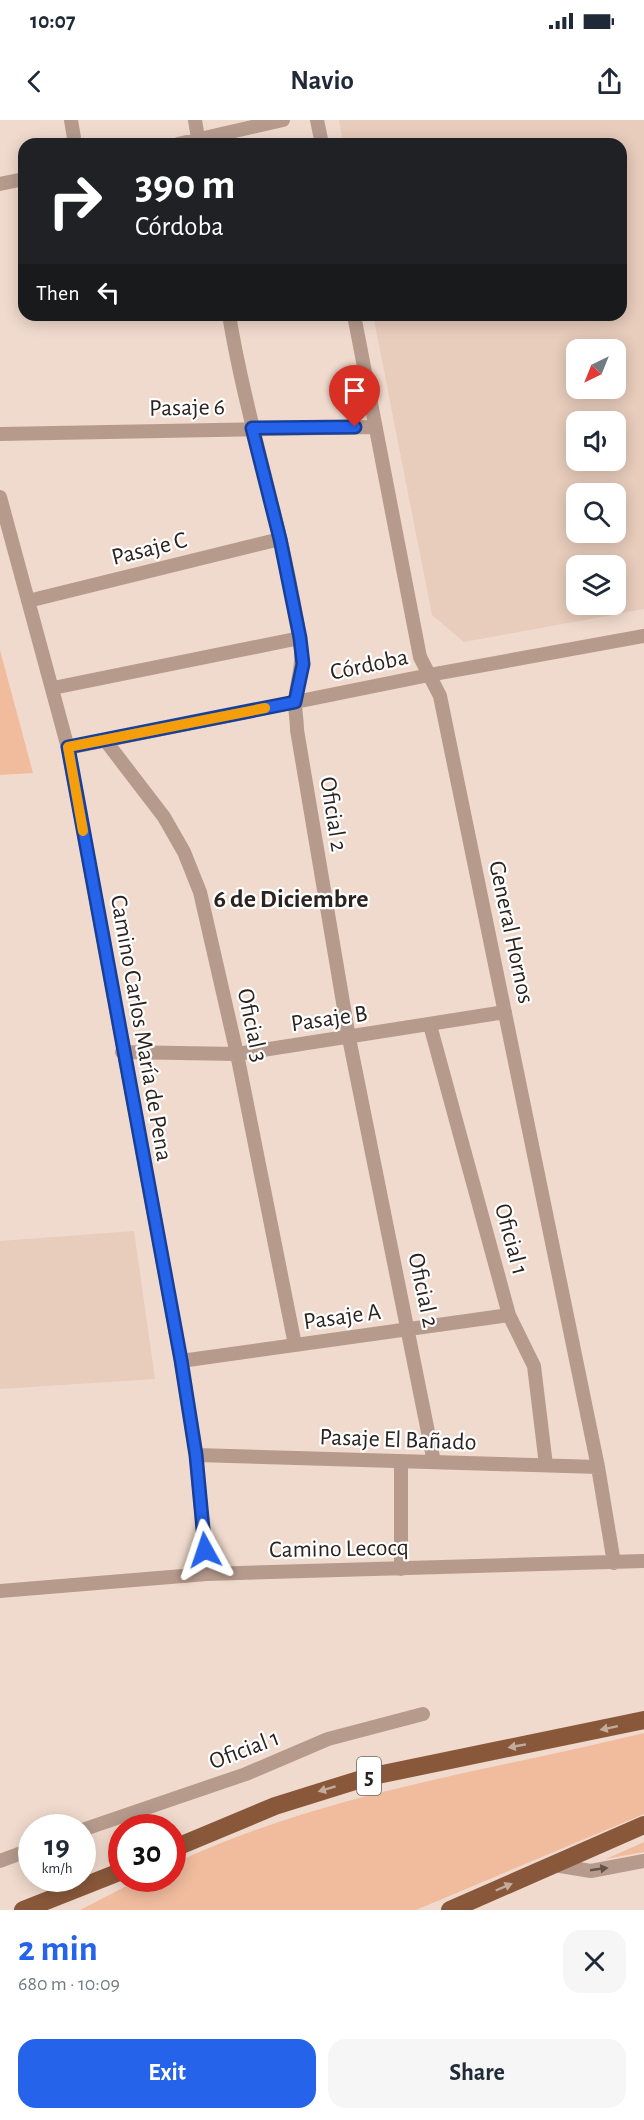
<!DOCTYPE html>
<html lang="en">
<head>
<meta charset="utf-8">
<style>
  :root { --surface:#fff; --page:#f6f6f7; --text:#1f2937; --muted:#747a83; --accent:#2563eb }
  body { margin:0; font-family:"Alegreya Sans",sans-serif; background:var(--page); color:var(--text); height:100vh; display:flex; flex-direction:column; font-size:22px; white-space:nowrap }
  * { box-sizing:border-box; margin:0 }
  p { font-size:20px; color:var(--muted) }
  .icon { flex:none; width:33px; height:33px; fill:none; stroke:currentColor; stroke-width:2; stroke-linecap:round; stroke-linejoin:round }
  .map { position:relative; height:1790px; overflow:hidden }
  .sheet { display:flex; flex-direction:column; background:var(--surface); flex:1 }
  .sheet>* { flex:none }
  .guide { position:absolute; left:18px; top:18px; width:609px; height:183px; border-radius:18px; box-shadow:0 3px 15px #0003; background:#202124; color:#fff; overflow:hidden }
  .needle { width:39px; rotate:223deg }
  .tools { position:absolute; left:566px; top:219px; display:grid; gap:12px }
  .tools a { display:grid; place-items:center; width:60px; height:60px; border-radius:12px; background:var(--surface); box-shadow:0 3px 15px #0003; font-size:30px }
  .speed { position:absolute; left:18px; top:1694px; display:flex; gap:12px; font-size:30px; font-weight:700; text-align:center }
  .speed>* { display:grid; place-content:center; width:78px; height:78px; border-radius:50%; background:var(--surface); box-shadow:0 3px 15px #0003; line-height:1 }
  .speed small { font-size:15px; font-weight:400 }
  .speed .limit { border:9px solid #d22; background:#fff; color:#111 }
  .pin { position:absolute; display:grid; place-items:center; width:51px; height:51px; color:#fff; margin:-62px -26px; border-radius:50% 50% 50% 0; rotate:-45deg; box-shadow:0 0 6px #0007 }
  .pin .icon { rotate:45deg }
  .me { position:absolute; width:66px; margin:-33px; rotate:355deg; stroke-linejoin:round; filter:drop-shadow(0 0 4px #0008) }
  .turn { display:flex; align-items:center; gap:21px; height:126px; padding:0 18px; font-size:27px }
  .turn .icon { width:78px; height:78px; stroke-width:2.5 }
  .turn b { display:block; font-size:42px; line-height:51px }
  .then { display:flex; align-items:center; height:57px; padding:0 18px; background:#0003; gap:12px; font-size:22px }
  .round { display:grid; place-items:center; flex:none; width:63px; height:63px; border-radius:18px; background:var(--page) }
  .headline { display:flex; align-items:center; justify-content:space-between; height:102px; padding:0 18px }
  h1 { font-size:36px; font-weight:600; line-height:45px; color:var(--accent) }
  .cta { display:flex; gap:12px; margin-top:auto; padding:12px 18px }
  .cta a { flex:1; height:69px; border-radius:18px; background:var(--accent); color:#fff; font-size:24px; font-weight:600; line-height:69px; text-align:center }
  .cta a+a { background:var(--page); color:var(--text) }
  .status { display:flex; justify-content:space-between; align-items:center; height:42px; padding:0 30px; background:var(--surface); direction:ltr }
  .status svg { height:16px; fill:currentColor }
  header { display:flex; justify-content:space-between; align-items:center; height:78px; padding:0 18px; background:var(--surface); font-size:27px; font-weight:600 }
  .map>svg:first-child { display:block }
  .built { fill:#e8ccbc; fill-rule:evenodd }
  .green { fill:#f1bc9e }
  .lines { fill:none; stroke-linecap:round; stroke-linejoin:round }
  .minor { stroke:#b69b8d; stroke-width:14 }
  .trunk { stroke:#89583a; stroke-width:18 }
  .oneway { fill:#c4ac9c }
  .oneway2 { fill:#63534b }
  .route-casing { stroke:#184099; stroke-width:15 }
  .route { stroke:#2563eb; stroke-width:10 }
  .slow { stroke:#f59e0b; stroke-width:10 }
  .labels { text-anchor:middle; stroke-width:4.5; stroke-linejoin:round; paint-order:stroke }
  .shield { fill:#fff; stroke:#6b6562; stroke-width:1.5 }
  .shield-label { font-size:22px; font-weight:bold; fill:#2b231f }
  .street-label { font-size:24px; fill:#2b231f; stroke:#fff }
  .neighbourhood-label { font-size:26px; font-weight:bold; fill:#2b231f; stroke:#fff }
</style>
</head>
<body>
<div class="status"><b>10:07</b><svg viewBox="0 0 49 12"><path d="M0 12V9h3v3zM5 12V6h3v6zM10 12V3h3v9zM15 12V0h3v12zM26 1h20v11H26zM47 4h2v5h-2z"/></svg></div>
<header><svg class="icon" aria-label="back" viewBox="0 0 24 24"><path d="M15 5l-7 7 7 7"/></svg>Navio<svg class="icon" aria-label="share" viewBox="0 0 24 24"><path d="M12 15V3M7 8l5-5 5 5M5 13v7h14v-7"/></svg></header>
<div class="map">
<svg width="644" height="1790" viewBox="0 0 644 1790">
  <rect width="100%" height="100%" fill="#f0dacd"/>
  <!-- built -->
  <path class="built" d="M339 0H644V489L464 522 432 495 373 195H621V24H343ZM576 230H615V268H576ZM576 302H615V340H576ZM576 374H615V412H576ZM576 446H615V484H576Z
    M134 1111 155 1259 0 1269V1121Z"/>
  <!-- green -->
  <path class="green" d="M0 530 33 653 0 655Z
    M644 1613V1694L416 1790H80L142 1758H172L173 1744C323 1673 485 1652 644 1613Z
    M644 1722V1732L606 1739Z"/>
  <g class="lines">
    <!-- minor -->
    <path class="minor" d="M71 0 75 24
      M195 0 199 24
      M317 0 322 24
      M178 24 283 0
      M0 64 24 59
      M229 195C247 304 284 410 300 520 304 548 297 557 295 582 295 591 297 601 297 610L349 918 434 1342
      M354 195 420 537 440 576 598 1347 614 1443
      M0 314 375 307
      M0 377 68 628 181 1241 196 1335 207 1454
      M28 481 280 419
      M53 568 300 518
      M105 620 164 697 184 732 200 772 237 934 295 1225
      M68 628 429 555 644 516
      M430 905 509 1195 534 1246 546 1345
      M122 932 237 934 505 892
      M181 1241 509 1195
      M196 1335 598 1347
      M401 1341V1449
      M0 1471 207 1454 644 1441
      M82 1710 246 1654 328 1619 423 1594
      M0 1741 32 1729
      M554 1745 591 1751 644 1741"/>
    <!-- trunk -->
    <path class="trunk" d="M172 1729 275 1686 368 1657 644 1600
      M23 1790 122 1751
      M450 1790 644 1705"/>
  </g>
  <!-- one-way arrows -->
  <defs><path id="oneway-solid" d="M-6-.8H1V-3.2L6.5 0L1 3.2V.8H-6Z" transform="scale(1.5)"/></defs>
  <g class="oneway">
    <use href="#oneway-solid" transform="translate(609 1608) rotate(168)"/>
    <use href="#oneway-solid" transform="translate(517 1626) rotate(170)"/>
    <use href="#oneway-solid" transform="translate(327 1669) rotate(163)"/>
    <use href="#oneway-solid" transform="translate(504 1767) rotate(-23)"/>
  </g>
  <use class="oneway2" href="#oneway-solid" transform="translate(599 1749) rotate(-8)"/>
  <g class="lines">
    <defs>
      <path id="route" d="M205 1430 196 1335 181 1240 68 627 295 582 303 544 300 518 280 419 252 308 355 307"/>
    </defs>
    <!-- route casing -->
    <use href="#route" class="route-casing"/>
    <!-- route -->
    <use href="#route" class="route"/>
    <!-- slow -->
    <path class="slow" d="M83 711 68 627 265 588"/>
  </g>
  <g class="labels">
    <!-- shield labels -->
    <rect class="shield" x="357" y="1637" width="24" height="38" rx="4.5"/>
    <g class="shield-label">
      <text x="369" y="1664">5</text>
    </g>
    <!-- street labels -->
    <g class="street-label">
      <text transform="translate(187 287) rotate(-1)" y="8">Pasaje 6</text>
      <text transform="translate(149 428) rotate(-14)" y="8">Pasaje C</text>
      <text transform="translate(369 544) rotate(-12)" y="8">Córdoba</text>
      <text transform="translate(334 694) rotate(81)" y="8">Oficial 2</text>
      <text transform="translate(512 812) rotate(78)" y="8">General Hornos</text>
      <text transform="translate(329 898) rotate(-8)" y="8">Pasaje B</text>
      <text transform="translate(253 905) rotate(78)" y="8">Oficial 3</text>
      <text transform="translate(142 908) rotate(80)" y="8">Camino Carlos María de Pena</text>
      <text transform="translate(512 1119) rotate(75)" y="8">Oficial 1</text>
      <text transform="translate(424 1170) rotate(78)" y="8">Oficial 2</text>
      <text transform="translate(342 1196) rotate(-8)" y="8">Pasaje A</text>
      <text transform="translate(398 1319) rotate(2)" y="8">Pasaje El Bañado</text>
      <text transform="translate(339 1428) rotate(-1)" y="8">Camino Lecocq</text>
      <text transform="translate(244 1629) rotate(-21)" y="8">Oficial 1</text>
    </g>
    <!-- neighbourhood labels -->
    <g class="neighbourhood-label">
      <text x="291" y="787">6 de Diciembre</text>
    </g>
  </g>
</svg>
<div class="tools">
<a><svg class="needle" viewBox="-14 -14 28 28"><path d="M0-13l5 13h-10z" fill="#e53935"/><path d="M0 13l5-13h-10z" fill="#747a83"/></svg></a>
<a><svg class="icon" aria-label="sound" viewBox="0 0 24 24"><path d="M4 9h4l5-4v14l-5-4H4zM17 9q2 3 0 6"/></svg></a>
<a><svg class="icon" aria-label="search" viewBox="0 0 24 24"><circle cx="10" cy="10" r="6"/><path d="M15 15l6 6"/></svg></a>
<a><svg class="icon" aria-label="layers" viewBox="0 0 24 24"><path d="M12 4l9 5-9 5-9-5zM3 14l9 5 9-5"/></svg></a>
</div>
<div class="speed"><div>19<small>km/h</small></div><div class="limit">30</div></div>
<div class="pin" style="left:355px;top:307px;background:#d93025"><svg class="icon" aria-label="arrive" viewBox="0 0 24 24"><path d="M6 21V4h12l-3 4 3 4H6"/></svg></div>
<svg class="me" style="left:205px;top:1430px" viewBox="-20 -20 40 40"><path d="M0-17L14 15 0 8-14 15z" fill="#2563eb" stroke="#fff" stroke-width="4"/></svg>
<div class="guide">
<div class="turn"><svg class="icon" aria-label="right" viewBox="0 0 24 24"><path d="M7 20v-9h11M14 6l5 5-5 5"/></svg><div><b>390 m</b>Córdoba</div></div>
<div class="then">Then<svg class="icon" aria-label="left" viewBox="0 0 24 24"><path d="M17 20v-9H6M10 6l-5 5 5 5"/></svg></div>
</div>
</div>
<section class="sheet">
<div class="headline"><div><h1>2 min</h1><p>680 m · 10:09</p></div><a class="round"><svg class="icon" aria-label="close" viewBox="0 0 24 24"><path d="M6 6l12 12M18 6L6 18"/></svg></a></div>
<div class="cta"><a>Exit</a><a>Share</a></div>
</section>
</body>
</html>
